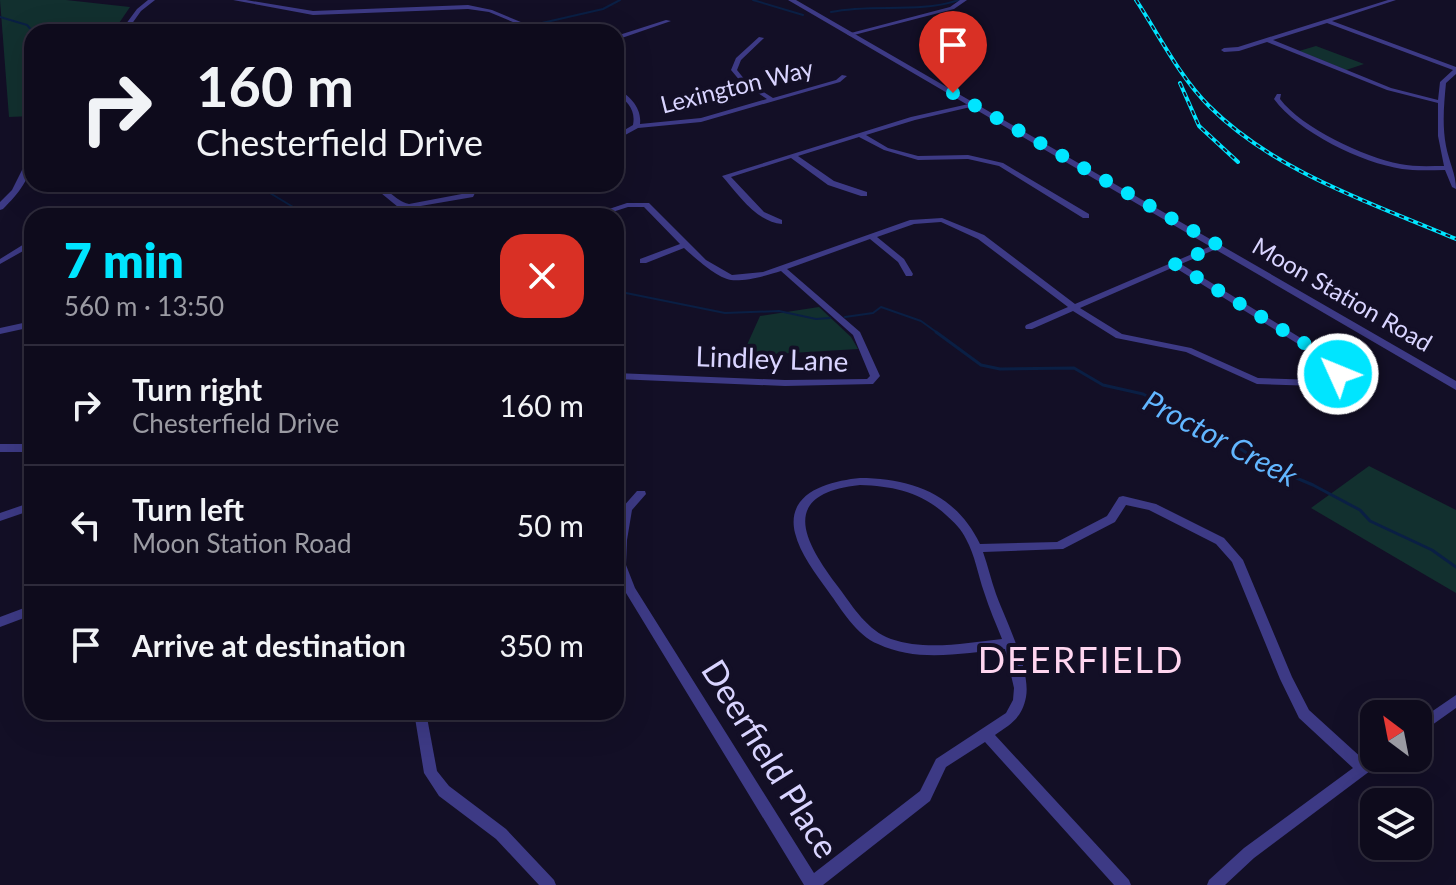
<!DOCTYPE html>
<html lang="en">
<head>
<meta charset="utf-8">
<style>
  :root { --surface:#0e0b1c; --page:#1c1929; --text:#f1f3f6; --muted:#9b9ba3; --line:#2e2b3b; --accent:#00e5ff }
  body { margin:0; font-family:Lato,sans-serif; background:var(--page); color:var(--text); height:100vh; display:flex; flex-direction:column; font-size:30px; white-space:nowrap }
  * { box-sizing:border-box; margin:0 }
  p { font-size:26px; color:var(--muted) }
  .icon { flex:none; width:44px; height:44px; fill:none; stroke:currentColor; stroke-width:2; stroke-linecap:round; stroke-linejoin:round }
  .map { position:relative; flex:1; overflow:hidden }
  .panel { position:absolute; left:24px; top:208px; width:600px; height:512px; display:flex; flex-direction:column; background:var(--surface); border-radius:24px; box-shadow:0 8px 32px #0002,0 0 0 2px var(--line) }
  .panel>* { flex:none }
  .top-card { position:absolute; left:24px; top:24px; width:600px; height:168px; border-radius:24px; box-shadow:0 8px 32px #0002,0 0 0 2px var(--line); background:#0e0b1c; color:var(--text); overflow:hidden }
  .needle { width:52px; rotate:328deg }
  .buttons { position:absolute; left:1360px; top:700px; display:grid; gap:16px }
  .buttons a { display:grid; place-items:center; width:72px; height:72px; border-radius:16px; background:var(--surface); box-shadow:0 8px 32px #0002,0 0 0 2px var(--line); font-size:40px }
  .pin { position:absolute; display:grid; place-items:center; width:68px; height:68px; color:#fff; margin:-82px -34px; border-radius:50% 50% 50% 0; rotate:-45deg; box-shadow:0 0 8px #0007 }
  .pin .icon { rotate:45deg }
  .me { position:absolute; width:88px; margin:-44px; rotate:314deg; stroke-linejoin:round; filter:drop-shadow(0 0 6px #0008) }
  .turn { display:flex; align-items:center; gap:28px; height:168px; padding:0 40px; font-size:36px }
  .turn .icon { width:104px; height:104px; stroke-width:2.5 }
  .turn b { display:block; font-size:56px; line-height:68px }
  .round { display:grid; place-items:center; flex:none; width:84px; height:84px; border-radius:24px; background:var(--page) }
  .head { display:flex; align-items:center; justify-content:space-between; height:136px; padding:0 40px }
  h1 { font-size:48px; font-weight:800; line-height:60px; color:var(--accent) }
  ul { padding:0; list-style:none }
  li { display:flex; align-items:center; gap:24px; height:120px; padding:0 40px; border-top:2px solid var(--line) }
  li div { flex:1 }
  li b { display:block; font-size:30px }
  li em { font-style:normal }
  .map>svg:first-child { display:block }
  .green { fill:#12302f }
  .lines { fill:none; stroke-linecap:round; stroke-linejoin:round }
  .stream-far1 { stroke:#0a1f44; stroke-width:2 }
  .stream { stroke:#0a1f44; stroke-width:3 }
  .minor { fill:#3d3a85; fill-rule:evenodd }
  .tertiary { fill:#3d3a85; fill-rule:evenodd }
  .rail-casing { stroke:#00e5ff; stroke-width:4 }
  .rail { stroke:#130f26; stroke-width:2; stroke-dasharray:5; stroke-linecap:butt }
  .route { stroke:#00e5ff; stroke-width:14; stroke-dasharray:0 25.2 }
  .labels { text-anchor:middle; stroke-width:8; stroke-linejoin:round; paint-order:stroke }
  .far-street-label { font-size:24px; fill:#d9d4ff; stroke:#130f26 }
  .street-label { font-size:28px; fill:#d9d4ff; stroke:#130f26 }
  .water-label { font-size:30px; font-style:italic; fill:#62b6ff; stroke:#130f26 }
  .near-street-label { font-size:34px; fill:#d9d4ff; stroke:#130f26 }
  .near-neighbourhood-label { font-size:36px; letter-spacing:2px; fill:#ffd6f0; stroke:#130f26 }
</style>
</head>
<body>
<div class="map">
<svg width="1456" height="885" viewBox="0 0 1456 885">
  <rect width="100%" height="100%" fill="#130f26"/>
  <!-- green -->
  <path class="green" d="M0 0H66L130 7 113 32H32V116L9 117Z
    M1316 46 1364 64 1346 70 1299 51Z
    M819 307 851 337 858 349 742 356 760 316Z
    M1369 466 1456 510V593L1311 508Z"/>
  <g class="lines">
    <!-- stream-far1 -->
    <path class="stream-far1" d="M753 0 803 15
      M831 12C874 3 917 14 959 0
      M0 17 27 25 33 32
      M542 23 603 9 620 0
      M416 32 513 25
      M234 184 265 190 308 216
      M616 291 725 313 779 311 816 319 830 318
      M845 317 873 313 881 307 921 321 939 334"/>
    <!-- stream -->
    <path class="stream" d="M936 332 981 365 1000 369 1074 368 1103 385 1143 394 1223 437 1263 464 1313 485 1360 510 1370 521 1432 550 1456 567"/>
    <!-- minor -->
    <path class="minor" d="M233 0H246L313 11 468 5 492 10 545 32H537L489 12 468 9 313 15Z
      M960 0H967L954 9 850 36 847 34 950 7Z
      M1388 0H1396L1332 21 1456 67V74L1446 83C1444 104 1442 125 1446 146 1449 162 1456 174 1456 189L1452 187 1445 170C1431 170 1416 171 1402 169 1362 163 1298 132 1274 99L1277 94H1281L1280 99C1302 128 1364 157 1400 164 1414 167 1429 166 1444 166L1438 136V103L1387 90 1267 42 1239 51 1224 52 1221 50 1224 48 1238 47ZM1327 23 1453 70 1440 82 1438 100 1391 88 1273 40Z
      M666 20 671 21 616 40V36Z
      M759 37 764 38 741 60 737 70 745 80 773 98 836 80 842 75 847 76 840 82 701 122 638 128 616 140V135L633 125C636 109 627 102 616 92V87C629 96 642 107 640 124L701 118 767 99 741 82 731 70 736 58Z
      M973 103 976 105 975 106 915 120 866 135 888 148 918 156 968 155 1003 163 1089 214V218H1083L999 166 968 159 918 160 884 150 859 137 798 156 834 181 867 192V196H861L828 185 791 158 731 177 764 212 782 220V224C756 222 738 194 722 176L911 117Z
      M370 184C386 184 394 201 409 204L467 193 468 192 457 184H466L476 191 473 197 409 208 398 207Z
      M570 184H578L586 191 582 193Z
      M627 203H649L706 260 732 275 763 272 910 220 942 218 984 235 1075 304 1218 243H1221V247L1181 264 1333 358 1342 369 1338 380 1317 386 1257 384 1186 352 1116 338 1073 311 1032 329H1026L1025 327 1026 325 1068 307 978 239 941 222 914 224 877 237 904 259 913 274 912 276H906L898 262 870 239 787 269 860 332 880 376 873 384 785 386 616 379V373L785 380 867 379 870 376 853 335 781 271C769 275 743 282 731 280 717 278 694 257 684 248L646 263H640V259L680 244 644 207H628L600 216H588ZM1174 267 1327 362 1332 369 1331 376 1317 380 1258 378 1191 348 1122 334 1080 308Z
      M29 241H32V246L0 264V259Z
      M32 321V327L0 334V328Z
      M0 444H32V452H0Z
      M860 478C911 478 956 494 980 544L1057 542 1107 516 1119 497 1123 496 1156 504 1224 538 1243 560 1292 677 1309 710 1364 760 1374 753V758H1384L1382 762 1254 858 1225 885H1207L1209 880 1244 848 1353 768 1299 718 1280 679 1232 562 1216 544 1149 510 1126 505 1115 522 1063 549 983 552C988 566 991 580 996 594 1006 621 1031 670 1026 697 1022 718 1011 724 995 735L1129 880 1131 885H1114L985 742 946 767 930 801 823 885H804L626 593 616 569V537L622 508 637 491H645L646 494 632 510 627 540 626 565 635 588 814 873 920 791 936 759 1006 713 1013 700 1014 688 1005 649C963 653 918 663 878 644 856 635 842 610 828 591 816 574 800 554 795 533 785 492 830 481 860 478ZM860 485C893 486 921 492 946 515 954 522 962 530 966 539 975 555 978 575 984 592 989 608 996 624 1002 639 966 643 926 651 891 639 868 631 853 607 839 588 804 542 777 494 860 485Z
      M32 502V510L0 521V513Z
      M32 605V615L0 627V617Z
      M1456 695V708L1418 735V721Z
      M414 712H426L437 771 449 786 506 829 554 880 556 885H539L496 839 439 796 424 773Z"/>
    <!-- tertiary -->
    <path class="tertiary" d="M148 0H155L141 11 126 32H120L137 9Z
      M788 0H796L1456 381V390Z
      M32 155C32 178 18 194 3 209L0 210V202L12 190 28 158Z"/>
    <defs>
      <path id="rail" d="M1136 0C1159 35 1179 76 1209 106 1275 172 1372 203 1456 239
        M1180 83 1199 126 1238 162"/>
    </defs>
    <!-- rail casing -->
    <use href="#rail" class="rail-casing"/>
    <!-- rail -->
    <use href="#rail" class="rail"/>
  </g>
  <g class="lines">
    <!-- route -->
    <path class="route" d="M953 93 1218 245 1175 264 1322 354 1336 366 1338 374"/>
  </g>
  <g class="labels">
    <!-- far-street labels -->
    <g class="far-street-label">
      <text transform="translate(737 87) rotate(-14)" y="8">Lexington Way</text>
      <text transform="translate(1342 295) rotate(30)" y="8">Moon Station Road</text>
    </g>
    <!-- street labels -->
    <g class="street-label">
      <text transform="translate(772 359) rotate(2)" y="10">Lindley Lane</text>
    </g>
    <!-- water labels -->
    <g class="water-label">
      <text transform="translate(1220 439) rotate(28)" y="10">Proctor Creek</text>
    </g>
    <!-- near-street labels -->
    <g class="near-street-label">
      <text transform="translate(770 759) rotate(58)" y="12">Deerfield Place</text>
    </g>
    <!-- near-neighbourhood labels -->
    <g class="near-neighbourhood-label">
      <text x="1081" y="673">DEERFIELD</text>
    </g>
  </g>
</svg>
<div class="buttons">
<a><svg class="needle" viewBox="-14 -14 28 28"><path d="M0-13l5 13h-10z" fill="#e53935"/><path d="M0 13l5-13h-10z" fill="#9b9ba3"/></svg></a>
<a><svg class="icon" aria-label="layers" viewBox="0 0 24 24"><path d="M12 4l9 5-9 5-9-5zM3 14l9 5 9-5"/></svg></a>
</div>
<div class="pin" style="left:953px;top:93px;background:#d93025"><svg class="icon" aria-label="arrive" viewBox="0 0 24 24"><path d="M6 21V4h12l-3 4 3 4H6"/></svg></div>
<svg class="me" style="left:1338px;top:374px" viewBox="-20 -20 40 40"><circle r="17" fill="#00e5ff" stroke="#fff" stroke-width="3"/><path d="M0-11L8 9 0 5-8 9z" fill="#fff"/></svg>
<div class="top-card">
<div class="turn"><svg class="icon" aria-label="right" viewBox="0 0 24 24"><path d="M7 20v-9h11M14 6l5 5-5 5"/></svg><div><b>160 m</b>Chesterfield Drive</div></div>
</div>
<section class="panel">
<div class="head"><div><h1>7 min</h1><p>560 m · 13:50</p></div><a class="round" style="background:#d93025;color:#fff"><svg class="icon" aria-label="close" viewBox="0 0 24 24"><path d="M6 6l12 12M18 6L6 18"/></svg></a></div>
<ul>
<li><svg class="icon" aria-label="right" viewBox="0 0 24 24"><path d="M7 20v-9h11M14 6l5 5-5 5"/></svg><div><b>Turn right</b><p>Chesterfield Drive</p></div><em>160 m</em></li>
<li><svg class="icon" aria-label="left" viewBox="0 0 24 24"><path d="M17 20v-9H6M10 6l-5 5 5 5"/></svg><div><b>Turn left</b><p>Moon Station Road</p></div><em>50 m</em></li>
<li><svg class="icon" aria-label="arrive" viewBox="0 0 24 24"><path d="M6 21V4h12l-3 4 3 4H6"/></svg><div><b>Arrive at destination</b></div><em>350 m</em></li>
</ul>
</section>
</div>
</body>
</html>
